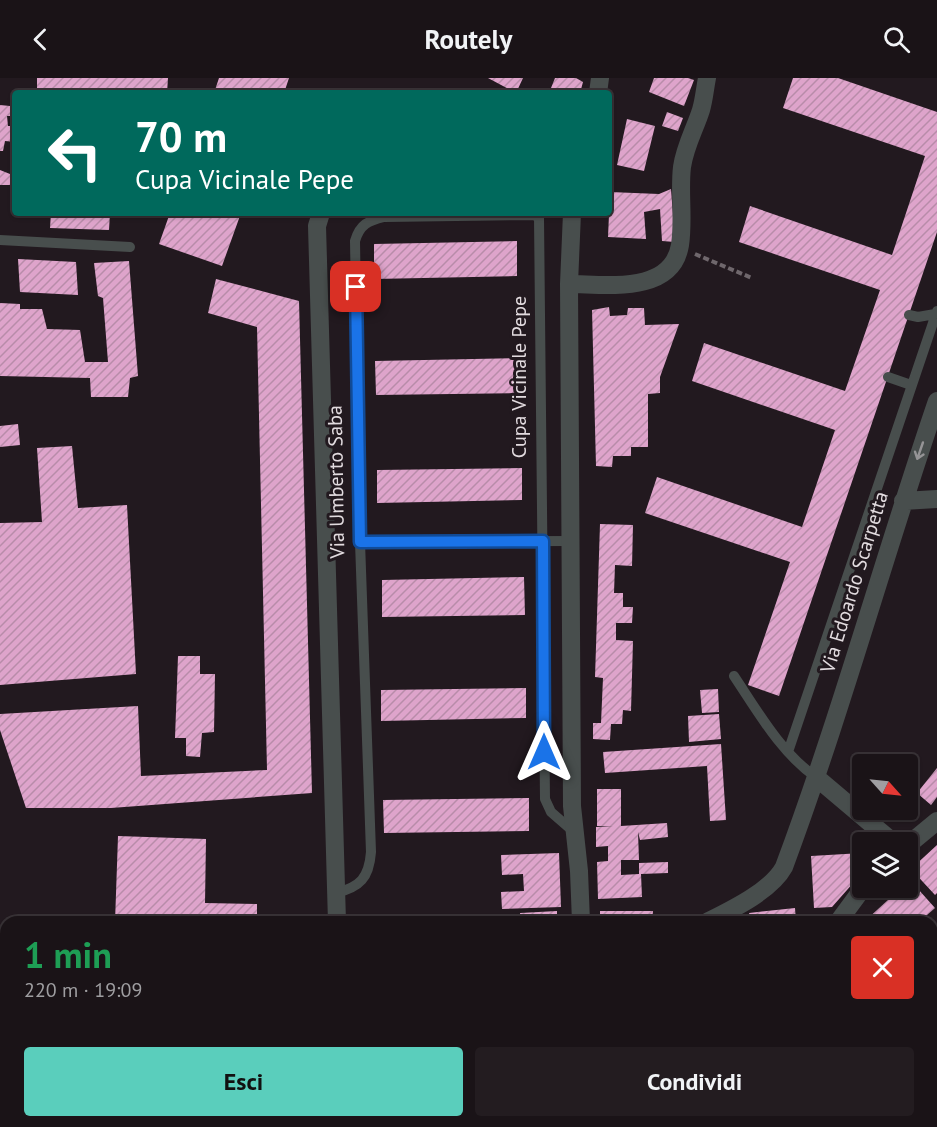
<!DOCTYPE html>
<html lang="it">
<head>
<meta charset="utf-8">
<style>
  :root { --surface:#1a1317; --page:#231c20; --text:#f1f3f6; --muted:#9f9ea1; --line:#383236; --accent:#5acebc }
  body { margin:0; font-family:"PT Sans",sans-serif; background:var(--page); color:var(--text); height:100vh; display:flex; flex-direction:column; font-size:22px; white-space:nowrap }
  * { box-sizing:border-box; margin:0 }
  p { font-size:20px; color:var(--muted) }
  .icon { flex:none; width:33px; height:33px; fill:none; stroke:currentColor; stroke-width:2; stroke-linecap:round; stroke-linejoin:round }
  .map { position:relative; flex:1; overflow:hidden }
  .side { position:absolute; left:0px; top:838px; width:938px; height:212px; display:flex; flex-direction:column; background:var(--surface); border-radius:18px 18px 0 0; box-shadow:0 2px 4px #0004,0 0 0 2px var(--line) }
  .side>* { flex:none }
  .banner { position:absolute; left:12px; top:12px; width:600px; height:126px; border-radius:6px; box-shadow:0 2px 4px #0004,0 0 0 2px var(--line); background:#00695c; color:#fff; overflow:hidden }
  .needle { width:39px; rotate:117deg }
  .tools { position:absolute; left:852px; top:676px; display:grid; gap:12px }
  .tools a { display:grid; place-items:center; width:66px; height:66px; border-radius:6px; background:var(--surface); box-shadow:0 2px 4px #0004,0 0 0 2px var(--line); font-size:30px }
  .pin { position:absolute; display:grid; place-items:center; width:51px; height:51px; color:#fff; margin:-26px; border-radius:12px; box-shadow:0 3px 9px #0006 }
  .me { position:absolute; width:66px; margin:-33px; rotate:0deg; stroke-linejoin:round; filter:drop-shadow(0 0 4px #0008) }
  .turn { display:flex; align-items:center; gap:21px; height:126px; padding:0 24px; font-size:27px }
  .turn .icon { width:78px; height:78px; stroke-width:2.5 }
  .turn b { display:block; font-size:42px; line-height:51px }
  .round { display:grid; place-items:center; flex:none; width:63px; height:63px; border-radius:6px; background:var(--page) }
  .headline { display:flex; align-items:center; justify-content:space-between; height:102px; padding:0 24px }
  h1 { font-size:36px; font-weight:800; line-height:45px; color:#1e9e55 }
  .cta { display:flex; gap:12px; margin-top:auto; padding:12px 24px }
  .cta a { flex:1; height:69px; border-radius:6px; background:var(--accent); color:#111; font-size:24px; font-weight:800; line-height:69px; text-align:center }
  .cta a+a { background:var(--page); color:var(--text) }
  header { display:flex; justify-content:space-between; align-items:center; height:78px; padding:0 24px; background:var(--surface); font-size:27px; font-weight:800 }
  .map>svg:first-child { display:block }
  .grass { fill:url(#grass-tufts) }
  .building { fill:url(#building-hatch) }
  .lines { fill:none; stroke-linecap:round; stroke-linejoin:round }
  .path { stroke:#6f676c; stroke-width:4; stroke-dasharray:6 3; stroke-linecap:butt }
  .service { stroke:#484e4d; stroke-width:10 }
  .minor { stroke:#484e4d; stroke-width:18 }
  .oneway { stroke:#959496 }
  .route-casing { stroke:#114b97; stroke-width:15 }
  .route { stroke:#1a73e8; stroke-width:10 }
  .labels { text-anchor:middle; stroke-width:6; stroke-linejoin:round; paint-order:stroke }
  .street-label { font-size:20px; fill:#e2dbdf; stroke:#22191f }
</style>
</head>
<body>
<header><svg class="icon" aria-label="back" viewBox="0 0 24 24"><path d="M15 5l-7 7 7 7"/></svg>Routely<svg class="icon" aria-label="search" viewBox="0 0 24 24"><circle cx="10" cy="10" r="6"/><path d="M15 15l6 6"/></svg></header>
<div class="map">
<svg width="937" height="1049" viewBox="0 0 937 1049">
  <defs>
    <pattern id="grass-tufts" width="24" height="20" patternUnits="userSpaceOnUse" patternTransform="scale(1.5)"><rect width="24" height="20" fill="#582b4b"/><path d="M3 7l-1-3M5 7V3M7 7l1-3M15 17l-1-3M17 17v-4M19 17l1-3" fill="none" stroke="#704964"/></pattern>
    <pattern id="building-hatch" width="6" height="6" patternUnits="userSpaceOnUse" patternTransform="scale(1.5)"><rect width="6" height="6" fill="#dea4cb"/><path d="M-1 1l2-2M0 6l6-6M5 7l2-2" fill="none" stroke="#b88ca9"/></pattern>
  </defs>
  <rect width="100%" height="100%" fill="#22191f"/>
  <!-- grass -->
  <path class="grass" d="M683 1044H861L859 1049H683Z"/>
  <!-- building -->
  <path class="building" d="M37 0H168L167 15H37Z
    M219 0H289L284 15H214Z
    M488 0H523L516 15Z
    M555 0H576L583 4 580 15H549Z
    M654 0H688L694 2 684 28 649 14Z
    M793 0H838L937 34V154L779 618 748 607 790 484 645 435 657 399 802 449 835 352 692 303 704 265 845 313 880 212 739 164 750 128 892 177 925 78 783 30Z
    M0 27 10 28 11 38H7L8 48H15V64L5 63 3 73H0Z
    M667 34 683 40 678 53 662 48Z
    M627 41 655 48 644 93 617 87Z
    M0 92 15 98V107H0Z
    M671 111 675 164 662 163 660 131 644 134 646 161 608 159 610 114 659 116Z
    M51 135H110L109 152 50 150Z
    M170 135H241L222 188 159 166Z
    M517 163V198L374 201V166Z
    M18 181 76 184 78 217 20 214Z
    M129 183 138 298 130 300 128 319H91L90 300 0 298V225L20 226V231H42L47 251 80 252 85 284H108L103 220 98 218 94 185Z
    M216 201 299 223 312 715 111 730H26L0 652V636L138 628 141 698 267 692 257 249 208 235Z
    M609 229 610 238 627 237 628 230H644L645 247 679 246 660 299V315L648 316V369H631V378H613L612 389 596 388 592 232Z
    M520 280V315L376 317 375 283Z
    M18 346 20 367 0 369V348Z
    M72 368 78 430 127 427 136 596 0 607V445L42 444 37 370Z
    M522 390V422L377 425V392Z
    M600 446 633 447 632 488 615 487 614 515H623V529H633L632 545H616V562L633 563 631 633 623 632 622 646H611L610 662 593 661V645H601L603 600 595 599Z
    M524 499 525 537 382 539V502Z
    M178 578H200V596H215L214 654 202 655 200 679 186 678V660H175Z
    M526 610V640L381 643V612Z
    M718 611 719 634 702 635 700 612Z
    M719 636 721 661 689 664 688 638Z
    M721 666 726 742 710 743 707 688 605 695 603 674Z
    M937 690V719L931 727 917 715Z
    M597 711H621V748L667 745 668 759 640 762 638 754 639 782H621V797L639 796V785L668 784V795L641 796 642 819 598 821 597 784 608 783V768L596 769V749L613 748H597Z
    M529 720V753L384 755 383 722Z
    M118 758 206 761 205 825 257 826V844H115Z
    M937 767V815L935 817 911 791Z
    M559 775 561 829 502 831 501 814 524 813 523 796 502 797 501 777Z
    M862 775V795L832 829 814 830 811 778Z
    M910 802 935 830 919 844H864L901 810H908V804Z
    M795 830 796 844H734V842L750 841 749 835Z
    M557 833V844H521L520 835Z
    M600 833H653L652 844H600Z
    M937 856V879L932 873V861Z
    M932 888 937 894V917L932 919Z
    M124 1044H428V1049H124Z
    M532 1044H570L571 1049H532Z"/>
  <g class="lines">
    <!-- path -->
    <path class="path" d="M695 176 752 200
      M113 1049 114 1044"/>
    <!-- service -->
    <path class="service" d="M0 162 130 169
      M909 237 918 239 935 236
      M888 299 911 307
      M360 464 571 463
      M734 598C758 634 781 675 817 700
      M788 674 937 233
      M336 815C360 809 369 800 371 774L360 464 355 163C360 146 368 143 384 139L534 137 539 140 545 721 551 734 574 754"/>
    <!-- minor -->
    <path class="minor" d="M598 15 600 0
      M321 135 317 148 337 844
      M572 135 569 206 572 728 579 793 581 844
      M569 206C605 206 672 217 680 167 684 141 679 114 682 89 685 68 695 51 701 32 704 22 705 10 707 0
      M903 423 937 421
      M817 700 894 765
      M908 767 937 743
      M707 844C731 832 771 813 784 789 841 636 884 478 937 323
      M838 844 863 810
      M0 900 6 905
      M0 948 6 949
      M932 969 937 970
      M932 995 937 997
      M932 1029 937 1030
      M670 1044V1049
      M875 1049 876 1044"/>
  </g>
  <!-- one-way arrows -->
  <defs><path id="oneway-shaft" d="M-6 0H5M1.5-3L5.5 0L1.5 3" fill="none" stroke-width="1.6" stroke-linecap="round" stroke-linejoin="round" transform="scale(1.5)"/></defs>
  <use class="oneway" href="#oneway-shaft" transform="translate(920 373) rotate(109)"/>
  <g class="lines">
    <defs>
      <path id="route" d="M356 209 360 464 543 463 544 674"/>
    </defs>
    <!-- route casing -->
    <use href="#route" class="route-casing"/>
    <!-- route -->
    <use href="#route" class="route"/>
  </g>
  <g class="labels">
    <!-- street labels -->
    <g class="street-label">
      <text transform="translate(519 299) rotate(-90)" y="7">Cupa Vicinale Pepe</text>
      <text transform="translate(336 404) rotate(-91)" y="7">Via Umberto Saba</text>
      <text transform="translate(854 504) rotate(-73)" y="7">Via Edoardo Scarpetta</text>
    </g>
  </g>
</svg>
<div class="tools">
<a><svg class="needle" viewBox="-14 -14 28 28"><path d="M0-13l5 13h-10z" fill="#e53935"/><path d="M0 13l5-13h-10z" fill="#9f9ea1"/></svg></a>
<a><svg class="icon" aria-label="layers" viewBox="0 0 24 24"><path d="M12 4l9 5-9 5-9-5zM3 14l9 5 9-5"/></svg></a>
</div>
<div class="pin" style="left:356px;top:209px;background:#d93025"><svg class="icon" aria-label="arrive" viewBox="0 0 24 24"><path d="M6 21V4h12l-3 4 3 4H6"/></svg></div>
<svg class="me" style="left:544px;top:674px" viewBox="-20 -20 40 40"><path d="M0-17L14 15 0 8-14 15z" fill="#1a73e8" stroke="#fff" stroke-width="4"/></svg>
<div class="banner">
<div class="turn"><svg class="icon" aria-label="left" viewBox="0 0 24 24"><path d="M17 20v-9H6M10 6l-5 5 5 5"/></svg><div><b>70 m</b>Cupa Vicinale Pepe</div></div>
</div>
<section class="side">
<div class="headline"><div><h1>1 min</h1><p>220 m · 19:09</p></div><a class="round" style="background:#d93025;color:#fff"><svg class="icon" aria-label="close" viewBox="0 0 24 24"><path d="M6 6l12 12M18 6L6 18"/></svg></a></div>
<div class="cta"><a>Esci</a><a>Condividi</a></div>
</section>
</div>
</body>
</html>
